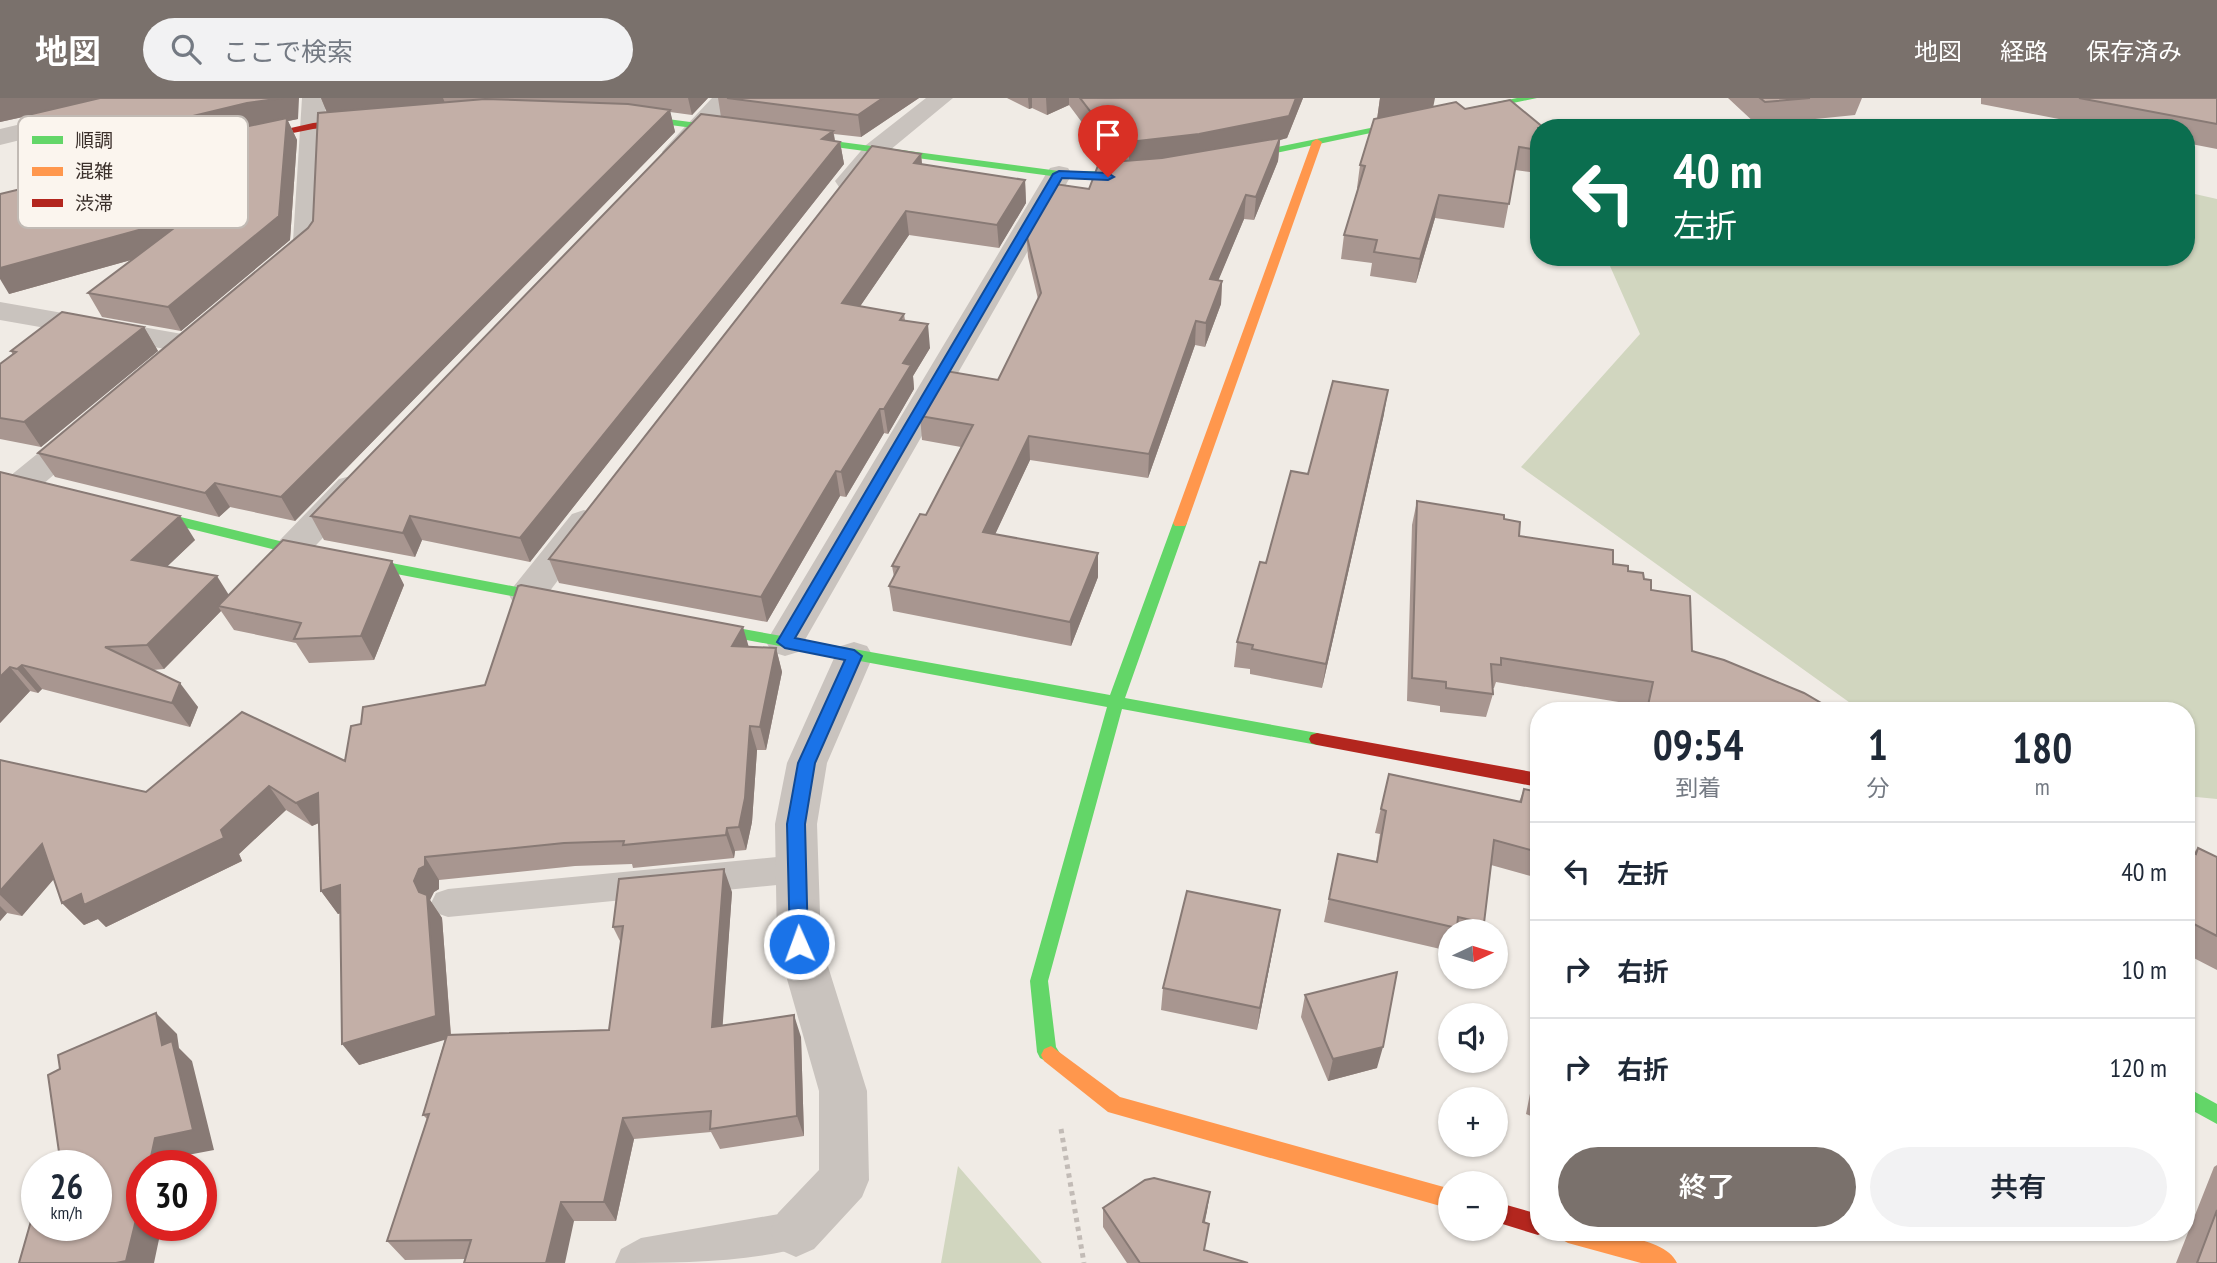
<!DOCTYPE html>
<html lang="ja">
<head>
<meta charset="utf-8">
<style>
  :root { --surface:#fff; --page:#f2f2f3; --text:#1f2937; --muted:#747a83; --line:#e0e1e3; --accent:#7a716c }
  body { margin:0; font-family:"PT Sans Narrow","Noto Sans JP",sans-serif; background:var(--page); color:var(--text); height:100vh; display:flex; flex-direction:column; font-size:26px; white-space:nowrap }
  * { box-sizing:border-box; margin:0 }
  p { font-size:23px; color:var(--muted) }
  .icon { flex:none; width:38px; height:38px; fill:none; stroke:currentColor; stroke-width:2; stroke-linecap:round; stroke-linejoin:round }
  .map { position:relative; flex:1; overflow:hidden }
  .drawer { position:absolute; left:1530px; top:604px; width:665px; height:539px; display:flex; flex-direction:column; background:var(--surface); border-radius:28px; box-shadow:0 2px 5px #0004 }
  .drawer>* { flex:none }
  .hud { position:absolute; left:1530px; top:21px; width:665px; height:147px; border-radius:28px; box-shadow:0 2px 5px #0004; background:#0b6e4f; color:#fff; overflow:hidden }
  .needle { width:46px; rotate:86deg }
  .controls { position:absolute; left:1438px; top:821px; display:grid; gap:14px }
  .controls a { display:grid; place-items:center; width:70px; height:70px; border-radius:50%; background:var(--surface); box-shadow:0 2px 5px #0004; font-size:35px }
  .speed { position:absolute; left:21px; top:1052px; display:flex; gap:14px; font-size:35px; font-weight:700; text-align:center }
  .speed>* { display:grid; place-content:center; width:91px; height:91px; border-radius:50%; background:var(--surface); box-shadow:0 2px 5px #0004; line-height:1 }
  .speed small { font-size:18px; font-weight:400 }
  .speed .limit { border:10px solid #d22; background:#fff; color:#111 }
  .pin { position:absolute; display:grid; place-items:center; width:60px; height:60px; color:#fff; margin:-72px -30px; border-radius:50% 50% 50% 0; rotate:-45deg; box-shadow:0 0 7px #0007 }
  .pin .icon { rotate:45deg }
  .me { position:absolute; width:77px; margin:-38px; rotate:358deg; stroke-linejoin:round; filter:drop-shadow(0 0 5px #0008) }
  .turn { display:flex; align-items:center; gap:24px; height:147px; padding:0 28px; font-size:32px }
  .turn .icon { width:91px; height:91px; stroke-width:2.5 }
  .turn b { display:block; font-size:49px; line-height:60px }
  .eta { display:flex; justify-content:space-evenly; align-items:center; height:119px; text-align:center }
  .eta b { font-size:42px; font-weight:600; line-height:49px }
  .action { display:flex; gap:14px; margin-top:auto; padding:14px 28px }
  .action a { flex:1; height:80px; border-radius:42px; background:var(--accent); color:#fff; font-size:28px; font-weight:600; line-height:80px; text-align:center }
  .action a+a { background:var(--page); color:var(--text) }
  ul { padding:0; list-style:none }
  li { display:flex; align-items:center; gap:21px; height:98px; padding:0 28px; border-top:2px solid var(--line) }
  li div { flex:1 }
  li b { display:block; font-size:26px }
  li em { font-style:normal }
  header { display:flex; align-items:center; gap:42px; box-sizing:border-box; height:98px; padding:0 35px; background:var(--accent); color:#fff }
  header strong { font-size:33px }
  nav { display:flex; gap:38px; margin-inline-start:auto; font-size:24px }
  .search { width:490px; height:63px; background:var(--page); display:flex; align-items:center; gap:18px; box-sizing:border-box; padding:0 24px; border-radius:38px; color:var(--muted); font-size:26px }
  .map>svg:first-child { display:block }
  .green { fill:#d1d6bf }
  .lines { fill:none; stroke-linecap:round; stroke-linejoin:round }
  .path { stroke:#c2bbb6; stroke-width:5; stroke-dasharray:4.5 4.5; stroke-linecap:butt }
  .lane { fill:#c9c3be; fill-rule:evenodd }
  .street { fill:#c9c3be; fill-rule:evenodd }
  .fast { fill:#63d668; fill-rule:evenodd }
  .slow { fill:#ff974d; fill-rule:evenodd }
  .jam { fill:#b3261e; fill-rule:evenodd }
  .wall { fill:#a89690 }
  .shaded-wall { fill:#887a75 }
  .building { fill:#c3afa7; stroke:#887a75; stroke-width:2 }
  .route { fill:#1a73e8; stroke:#114b97; stroke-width:2 }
  .key { fill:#fbf5ee; stroke:#c1bab4; stroke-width:2 }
  .key-label { font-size:19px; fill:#3b302b }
</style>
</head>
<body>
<header>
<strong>地図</strong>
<div class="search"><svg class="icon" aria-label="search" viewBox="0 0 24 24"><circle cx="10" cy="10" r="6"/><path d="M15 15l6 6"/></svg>ここで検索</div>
<nav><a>地図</a><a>経路</a><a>保存済み</a></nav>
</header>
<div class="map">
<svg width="2217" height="1165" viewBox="0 0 2217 1165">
  <rect width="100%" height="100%" fill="#f0ebe5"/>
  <!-- green -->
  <path class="green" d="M2186 94 2217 101V701L2186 698V612H1860L1521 369 1640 236 1606 159H2186Z
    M958 1068 1042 1165H941Z"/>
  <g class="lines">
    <!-- path -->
    <path class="path" d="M1061 1031 1084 1165"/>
    <!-- lane -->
    <path class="lane" d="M797 757 809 761 814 771 809 781 797 785 448 819 436 815 431 805 436 795 448 791Z
      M796 1113 810 1119 816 1133 810 1147C750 1165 679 1165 615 1165L621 1151 641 1140Z"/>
    <!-- street -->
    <path class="street" d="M131 0H174L171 5 0 47V31Z
      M302 0H326L321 146C309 163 288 181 268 176L264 170 293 143Z
      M712 0H738L684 59 675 62 666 59 662 54 666 49Z
      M926 0H953L884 57 857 89 848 91 839 89 835 83 866 47Z
      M1059 68 1068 70 1072 76 798 554 785 558 772 554 766 544 772 534 1046 76 1050 70Z
      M0 204 188 237 199 240 203 246 199 252 188 255 0 222Z
      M85 323 96 326 101 333 96 340 34 394 22 397 10 394 5 386 10 378 74 326Z
      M351 378 363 381 368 389 363 397 304 460 292 463 280 460 274 451 280 442 339 381Z
      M584 412 596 416 601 424 596 432 540 506 527 510 514 506 509 497 514 488 572 416Z
      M854 544 867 548 873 558 827 665 817 726 821 846 867 993 869 1082 862 1099 814 1151 796 1159 778 1151 770 1133 778 1115 819 1072V993L777 846 775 726 787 665 835 558 841 548Z"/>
    <!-- fast -->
    <path class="fast" d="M1517 0H1537L1229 65 1224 62 1229 59Z
      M622 15 1059 73 1145 74 1150 77 1145 80 1059 79 618 20 617 18Z
      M135 408 292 446 569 499 576 504 569 509 292 456 130 416 128 413Z
      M1180 420 1187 425 1125 600 1317 635 1323 637 1325 641 1323 645 1317 647 1122 611 1048 883 1056 949 1061 957 1058 963 1051 966 1040 960 1037 954 1030 883 1107 609 693 532 685 527 693 522 1110 597 1173 425Z
      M2186 989 2217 1006V1026L2186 1009Z"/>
    <!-- slow -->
    <path class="slow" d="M1317 41 1322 44 1187 425 1185 428H1175L1173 425 1312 44Z
      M1051 948 1120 999 1451 1091V1111L1115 1016 1108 1014 1044 963 1041 957 1044 951Z
      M1557 1134C1586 1134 1664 1135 1677 1165H1641L1568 1145 1561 1141Z"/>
    <!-- jam -->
    <path class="jam" d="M369 19 373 20V24L313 31 242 45 237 42 313 25Z
      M1317 635 1538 675V689L1317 647 1311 645 1309 641 1311 637Z
      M1496 1104 1538 1116V1134H1544L1538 1137 1496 1124Z"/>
  </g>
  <!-- wall -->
  <path class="wall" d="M0 0 298 21 288 23 297 42 290 142 181 233 102 219 88 195 134 161 9 196 56 75 45 57 32 17 0 24Z
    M321 0H708L692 17 670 14 675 34 295 423 230 409 219 419 55 379 38 355 308 130 313 123 327 14Z
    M718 0H919L861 39 834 36 835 43 840 44 844 66 530 464 422 442 415 459 324 442 311 418 721 19Z
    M1007 0H1303L1287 40 1280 42 1278 63 1254 122 1244 121 1218 182 1222 183 1221 206 1205 249 1195 247 1148 380 1030 362 995 436 1098 479 1071 548 893 513 889 488 894 479 892 468 926 417 961 349 922 342 920 318 998 282 1038 201 1028 159 1026 135 1089 91 1107 64V58L1069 7 1047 17 1032 10 1029 11Z
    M1380 0 1433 9 1465 11 1538 30V75L1515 72 1504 130 1435 120 1416 185 1370 178 1372 165 1341 161 1344 137 1358 90H1357L1360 67 1377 21Z
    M1728 0H1862L1855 17 1757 27Z
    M1981 0H2217V51L2186 45V30H2105L1981 6Z
    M921 56 922 66 1025 82 1026 105 999 150 909 137 860 208 904 216 905 222 930 250 913 278 914 291 888 336 884 335 846 399 840 398 767 524 559 485 549 461Z
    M144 229 158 253 41 349 0 341V266L13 257 11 253Z
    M1384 316 1322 590 1250 576V571L1234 569 1237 544 1266 465 1308 376Z
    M0 374 195 442 167 468 229 497 392 463 404 487 374 562 309 565 296 545 234 532 221 513 164 571 153 572 198 609 190 629 42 591 38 595 30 593 0 625Z
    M1417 403 1504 421 1519 438 1613 466 1644 481 1692 553 1833 612H1642L1643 608 1496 584 1494 590H1492L1493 596 1486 619 1440 614V608L1407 603 1412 427Z
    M749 549 776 550 782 574 766 652H757L752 724 746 752 735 753 734 760 633 770 632 766 575 768 439 782V791L434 794 430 802 442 820 451 937 609 932 621 845 613 829 732 794 722 928 801 939 804 1038 720 1051 711 1034 634 1041 616 1123H574L466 1161 405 1162 387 1143 427 1021 423 1017 445 941 359 967 340 815 338 816 321 793 319 725 312 728 286 712 239 756 242 763 106 829 98 821 84 827 62 805 54 781 22 818 7 815 0 823V662L146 694 345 663Z
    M1389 676 1519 704 1524 691 1538 694V780L1491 767 1484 825 1481 833H1451V849L1449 853 1324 824 1338 756 1376 764 1380 736 1375 735Z
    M2198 750 2217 759V872L2186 856V751L2193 755Z
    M1276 835 1257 932 1161 912 1163 890Z
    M1305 897 1377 970 1328 983 1301 919Z
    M1538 955V1021L1526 1016Z
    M2217 1067V1165H2176L2214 1069Z
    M1210 1094 1205 1124V1152L1248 1165H1127L1103 1129V1110Z"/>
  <!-- shaded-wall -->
  <path class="shaded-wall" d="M0 0H120L36 16 0 24Z
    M283 0H299L298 21 288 23 297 42 290 142 181 233 168 209 286 23 58 80 45 57 139 31 247 5Z
    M321 0H443L445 5 328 17Z
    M688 0H708L692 17Z
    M883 0H919L861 39 858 17Z
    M1028 0H1032V10L1029 11Z
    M1046 0H1069V7L1047 17Z
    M1296 0H1303L1287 40 1280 42 1278 63 1254 122 1256 99 1129 66V44Z
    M1380 0H1435L1433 10 1377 22Z
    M670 12 675 34 295 423 281 399Z
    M833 33 836 49 840 44 844 66 530 464 520 440 822 41Z
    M921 56 923 79 914 65Z
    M1025 82 1026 105 999 150 997 127Z
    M1246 97 1244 121 1209 205 1210 181Z
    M1439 97 1435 120 1416 185 1420 161Z
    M906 113 909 137 846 229 842 205Z
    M190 118 203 142 9 196 0 181V164Z
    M1222 183 1221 206 1205 249 1206 225Z
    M1196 223 1195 247 1148 380 1149 356Z
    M928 226 930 250 913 278 914 291 888 336 884 311 903 265Z
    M144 229 158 253 41 349 24 324Z
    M1388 292 1384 316 1322 590 1326 566Z
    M880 311 884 335 846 399 841 374Z
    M1029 338 1030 362 985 458 983 434Z
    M836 373 840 398 767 524 761 499Z
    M215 385 230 409 219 419 205 395Z
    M180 418 195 442 149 486 132 462Z
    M410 418 422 442 415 459 403 435Z
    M1098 455V479L1071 548 1070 524Z
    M392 463 404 487 374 562 361 538Z
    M217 478 232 502 218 508 221 513 164 571 147 547Z
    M743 529 750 553 732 548Z
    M776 550 782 574 766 652 760 629Z
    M22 567 42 591 38 595 17 571Z
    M10 569 30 593 0 625V579Z
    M180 585 198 609 190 629 172 605Z
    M750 628 757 652 752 724 746 752 739 729Z
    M269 688 286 712 239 756 242 763 106 829 98 821 84 827 62 805 221 732Z
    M318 695 334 718 312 728 296 705Z
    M727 730 735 753 734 760 726 737Z
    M42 746 64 769 22 818 0 797V793Z
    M425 759 439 782V791L434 794 430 802 442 820 451 940 359 967 342 946 419 794 414 783Z
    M724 771 732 794 721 951 712 929Z
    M340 787 356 810 338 816 321 793Z
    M0 808 7 815 0 823Z
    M1280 812 1276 835 1257 932 1260 910Z
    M156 915 177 936 179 950 192 963 214 1052 177 1059 175 1068H149L155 1040 162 947Z
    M794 917 801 939 804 1038 797 1018Z
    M1383 949 1377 970 1328 983 1333 961Z
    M623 1020 634 1041 616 1123 604 1104Z
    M1210 1094 1207 1113 1200 1143 1203 1124Z
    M142 1097V1127H162L154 1165H116Z
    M561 1104 574 1123 565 1165H546Z"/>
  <!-- building -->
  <path class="building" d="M100 0H283L247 5 139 31 45 57 32 16Z
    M727 0H883L858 17Z
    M1080 0H1296L1289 18 1199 36 1129 44 1107 43 1109 38Z
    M1760 0H1810L1765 4Z
    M2079 0H2217V26Z
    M485 1 628 6 670 12 281 399 215 385 205 395 38 355 308 130 313 123 318 15Z
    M1510 2 1544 30H1538V52L1519 49 1509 106 1439 97 1420 161 1374 154 1377 142 1344 137 1365 68 1360 67 1374 21 1456 4 1465 11Z
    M701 16 833 33 822 41 840 44 520 440 410 418 403 435 311 418Z
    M287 20 279 118 168 209 88 195 190 118 0 170V96L54 83 52 76 159 47Z
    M1280 40 1256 99 1246 97 1210 181 1222 183 1206 225 1196 223 1149 356 1029 338 983 434 1098 455 1070 524 889 488 899 469 892 468 920 416 926 417 973 327 920 318 946 273 998 282 1041 195 1026 135 1055 86 1089 91 1099 65 1162 60Z
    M872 48 921 56 914 65 1025 82 997 127 906 113 842 205 904 216 900 222 928 226 903 265 911 267 884 311H880L841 374 836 373 761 499 549 461Z
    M62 214 144 229 24 324 0 320V266L16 254 11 253Z
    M1333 283 1388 292 1326 566 1252 551 1253 547 1237 544 1260 464 1266 465 1291 373 1308 376Z
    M0 374 180 418 132 462 217 478 147 547 105 549 180 585 172 605 22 567 17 571 10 569 0 579Z
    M1417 403 1504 417V421L1520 424 1519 438 1613 452V466L1628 468V473L1643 475 1644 481 1651 482V492L1690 498 1692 553 1724 562 1804 595 1833 612H1647L1653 584 1501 560V567L1491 566 1493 596 1446 590V584L1412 580Z
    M283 442 392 463 361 538 294 541 301 525 218 508Z
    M521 487 743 529 732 548 776 550 760 629 750 628 745 700 739 729 727 730 726 737 623 747 624 743 564 745 425 759V768L419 771 414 783 419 794 427 797 436 918 342 946 340 787 321 793 318 695 296 705 269 688 221 732 224 740 84 807 81 796 62 805 42 746 0 793V662L146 694 242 614 345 663 351 628 361 626 363 609 485 587 518 488Z
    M1389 676 1521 704 1524 691 1538 694V754L1494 742 1484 825 1458 819 1457 830 1329 801 1338 756 1377 764 1386 713 1381 711Z
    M2198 750 2217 759V838L2186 822V751L2196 756Z
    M724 771 712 929 794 917 797 1018 710 1031 711 1013 623 1020 604 1104H561L546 1165H464L471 1142 387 1143 429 1016 423 1017 447 937 609 932 623 828 613 829 619 781Z
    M1187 793 1280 812 1260 910 1163 890Z
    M1397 874 1383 949 1333 961 1305 897Z
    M156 915 162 947 172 943 193 1032 155 1040 149 1068H142V1097L126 1163 116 1165H19L37 1102V1127H96V1068H61L48 977 60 971 58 957Z
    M1538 984V997L1536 996Z
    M1154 1080 1210 1094 1203 1124 1209 1126 1204 1152 1248 1165H1140L1103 1110 1145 1082Z
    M2217 1112V1165H2197Z"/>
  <!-- route -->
  <path class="route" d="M1059 73 1108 75 1114 79 1108 82 1062 80 795 540 854 552 862 558 815 665 805 726 808 846 806 852 799 854 792 852 790 846 787 726 798 665 845 562 785 550 777 544 1053 76Z"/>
  <!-- legend -->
  <rect x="18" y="18" width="230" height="112" rx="10" class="key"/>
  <rect x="32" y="38" width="31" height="8" fill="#63d668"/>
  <rect x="32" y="69" width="31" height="9" fill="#ff974d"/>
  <rect x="32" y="101" width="31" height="8" fill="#b3261e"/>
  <g class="key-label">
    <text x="75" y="49">順調</text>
    <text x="75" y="80">混雑</text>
    <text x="75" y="112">渋滞</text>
  </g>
</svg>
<div class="controls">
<a><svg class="needle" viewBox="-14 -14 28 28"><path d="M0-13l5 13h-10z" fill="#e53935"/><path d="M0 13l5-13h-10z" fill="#747a83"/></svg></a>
<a><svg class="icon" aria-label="sound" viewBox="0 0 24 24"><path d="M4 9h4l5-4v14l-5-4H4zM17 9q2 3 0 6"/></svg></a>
<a>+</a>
<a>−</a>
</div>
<div class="speed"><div>26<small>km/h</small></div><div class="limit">30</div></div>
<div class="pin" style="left:1108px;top:79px;background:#d93025"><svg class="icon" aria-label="arrive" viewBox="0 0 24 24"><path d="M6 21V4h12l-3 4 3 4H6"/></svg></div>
<svg class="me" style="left:799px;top:846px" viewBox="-20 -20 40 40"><circle r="17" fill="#1a73e8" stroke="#fff" stroke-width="3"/><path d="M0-11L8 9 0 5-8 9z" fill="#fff"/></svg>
<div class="hud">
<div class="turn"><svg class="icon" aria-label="left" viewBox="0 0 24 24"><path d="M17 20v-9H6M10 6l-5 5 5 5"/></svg><div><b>40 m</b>左折</div></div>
</div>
<section class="drawer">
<div class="eta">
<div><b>09:54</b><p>到着</p></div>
<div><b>1</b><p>分</p></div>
<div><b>180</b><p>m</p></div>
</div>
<ul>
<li><svg class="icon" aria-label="left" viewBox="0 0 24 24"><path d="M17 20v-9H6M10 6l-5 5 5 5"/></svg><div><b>左折</b></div><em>40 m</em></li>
<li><svg class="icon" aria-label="right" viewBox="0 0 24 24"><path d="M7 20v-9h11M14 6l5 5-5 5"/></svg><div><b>右折</b></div><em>10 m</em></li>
<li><svg class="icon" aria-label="right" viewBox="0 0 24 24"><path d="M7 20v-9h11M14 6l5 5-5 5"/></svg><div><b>右折</b></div><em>120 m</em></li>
</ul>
<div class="action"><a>終了</a><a>共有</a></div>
</section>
</div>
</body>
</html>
